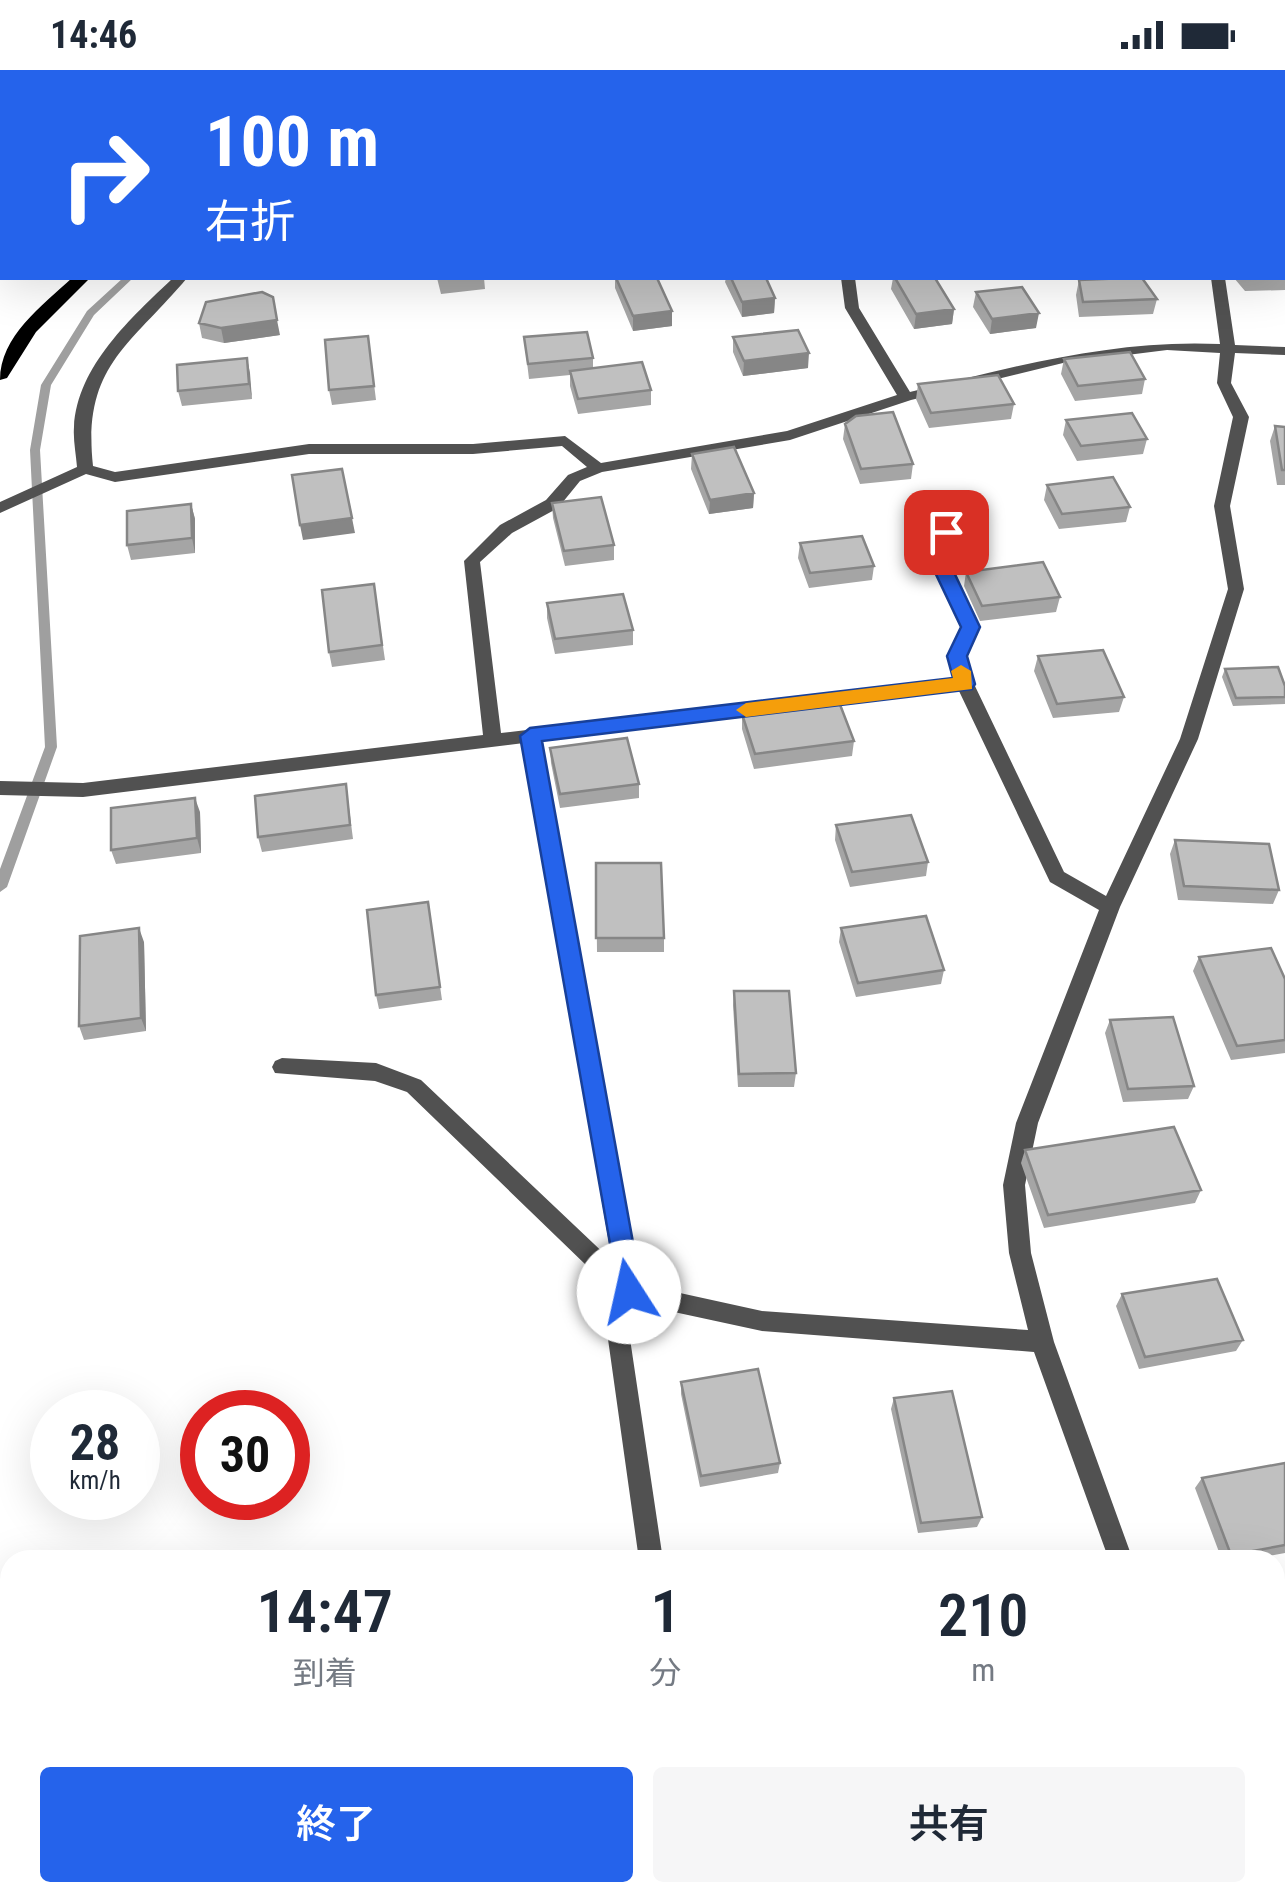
<!DOCTYPE html>
<html lang="ja">
<head>
<meta charset="utf-8">
<style>
  :root { --surface:#fff; --page:#f6f6f7; --text:#1f2937; --muted:#747a83; --accent:#2563eb }
  body { margin:0; font-family:"Roboto Condensed","Noto Sans JP",sans-serif; background:var(--page); color:var(--text); height:100vh; display:flex; flex-direction:column; font-size:38px; white-space:nowrap }
  * { box-sizing:border-box; margin:0 }
  p { font-size:32px; color:var(--muted) }
  .icon { flex:none; width:55px; height:55px; fill:none; stroke:currentColor; stroke-width:2; stroke-linecap:round; stroke-linejoin:round }
  .map { position:relative; flex:1; overflow:hidden }
  .sheet { position:absolute; left:0px; top:1480px; width:1285px; height:352px; display:flex; flex-direction:column; background:var(--surface); border-radius:30px 30px 0 0; box-shadow:0 10px 40px #0002 }
  .sheet>* { flex:none }
  .hud { position:absolute; left:0px; top:0px; width:1285px; height:210px; box-shadow:0 10px 40px #0002; background:#2563eb; color:#fff; overflow:hidden }
  .speed { position:absolute; left:30px; top:1320px; display:flex; gap:20px; font-size:50px; font-weight:700; text-align:center }
  .speed>* { display:grid; place-content:center; width:130px; height:130px; border-radius:50%; background:var(--surface); box-shadow:0 10px 40px #0002; line-height:1 }
  .speed small { font-size:25px; font-weight:400 }
  .speed .limit { border:15px solid #d22; background:#fff; color:#111 }
  .pin { position:absolute; display:grid; place-items:center; width:85px; height:85px; color:#fff; margin:-42px; border-radius:20px; box-shadow:0 5px 15px #0006 }
  .me { position:absolute; width:110px; margin:-55px; rotate:350deg; stroke-linejoin:round; filter:drop-shadow(0 0 8px #0008) }
  .turn { display:flex; align-items:center; gap:35px; height:210px; padding:0 40px; font-size:45px }
  .turn .icon { width:130px; height:130px; stroke-width:2.5 }
  .turn b { display:block; font-size:70px; line-height:85px }
  .eta { display:flex; justify-content:space-evenly; align-items:center; height:170px; text-align:center }
  .eta b { font-size:60px; font-weight:600; line-height:70px }
  .button { display:flex; gap:20px; margin-top:auto; padding:20px 40px }
  .button a { flex:1; height:115px; border-radius:10px; background:var(--accent); color:#fff; font-size:40px; font-weight:600; line-height:115px; text-align:center }
  .button a+a { background:var(--page); color:var(--text) }
  .status { display:flex; justify-content:space-between; align-items:center; height:70px; padding:0 50px; background:var(--surface); direction:ltr }
  .status svg { height:28px; fill:currentColor }
  .map>svg:first-child { display:block }
  .lines { fill:none; stroke-linecap:round; stroke-linejoin:round }
  .stream { fill:#9f9f9f; fill-rule:evenodd }
  .street { fill:#515151; fill-rule:evenodd }
  .primary { fill:#000; fill-rule:evenodd }
  .wall { fill:#a5a5a5 }
  .shaded-wall { fill:#868686 }
  .building { fill:#c0c0c0; stroke:#868686; stroke-width:2.5 }
  .route { fill:#2563eb; stroke:#184099; stroke-width:2.5 }
  .slow { fill:#f59e0b }
</style>
</head>
<body>
<div class="status"><b>14:46</b><svg viewBox="0 0 49 12"><path d="M0 12V9h3v3zM5 12V6h3v6zM10 12V3h3v9zM15 12V0h3v12zM26 1h20v11H26zM47 4h2v5h-2z"/></svg></div>
<div class="map">
<svg width="1285" height="1832" viewBox="0 0 1285 1832">
  <rect width="100%" height="100%" fill="#fff"/>
  <g class="lines">
    <!-- stream -->
    <path class="stream" d="M342 0H352L350 2H341Z
      M123 208H133L94 245 51 315 40 380 57 677 7 817 0 822V799L45 677 30 380 41 315 87 241Z"/>
    <!-- street -->
    <path class="street" d="M1089 0H1103L1104 2H1091Z
      M0 141H2V149H0Z
      M173 208H187C130 276 82 296 93 396L115 402 309 374H473L565 366 601 393 787 361 897 325 845 238 841 208H855L859 238 910 322C1013 297 1113 269 1220 274L1211 208H1225L1235 275 1285 277V285L1235 283 1231 313 1249 347 1230 436 1244 519 1198 669 1120 837 1038 1053 1025 1115 1031 1183 1054 1272 1133 1490H1109L1034 1282 762 1261 637 1234 629 1262 663 1490H639L607 1262 617 1225 407 1022 375 1011 275 1003 272 997 275 991 282 988 376 993 421 1010 612 1191 524 673 83 727 0 725V711L83 713 483 665 464 491 500 455 546 430 568 405 587 397 562 376 473 384H309L115 412 86 404 0 443V432L77 397C76 384 73 370 74 357 77 296 132 247 173 208ZM1167 280 1220 283 1217 313 1233 347 1214 436 1228 519 1180 669 1106 826 1064 802 974 614 966 586 979 557 950 496 954 462 952 458H940L938 462 934 496 963 557 948 586 955 609 501 663 480 492 512 463 558 438 580 411 602 402 790 370 911 330 1063 293ZM959 621 1050 812 1099 840 1016 1053 1003 1115 1009 1183 1028 1260 762 1241 639 1214 541 671Z
      M751 1822H779L783 1832H755Z
      M1229 1822H1257L1261 1832H1233Z"/>
    <!-- primary -->
    <path class="primary" d="M72 208H90L36 262 7 308 0 310C0 266 42 236 72 208Z"/>
  </g>
  <!-- wall -->
  <path class="wall" d="M1282 91H1285V127H1282Z
    M1282 134H1285V169H1282Z
    M1282 178 1285 179V220L1245 221 1234 208H1282Z
    M437 208H484L485 219 441 224Z
    M615 208H657L672 256 633 261 615 218Z
    M726 208H766L775 228 774 243 742 247 725 212Z
    M893 208H935L954 239 952 254 914 259 891 219Z
    M961 208H1000L962 209Z
    M1079 210 1157 229 1153 244 1079 247 1076 225Z
    M976 222 1036 258 990 264 973 237Z
    M199 253 280 265 224 273 202 268Z
    M368 266 376 330 332 335 329 320Z
    M524 267 593 288V298L651 320V335L578 344 570 316V305L529 309Z
    M733 267 808 298 743 306 733 282Z
    M247 288 252 329 182 336 178 321Z
    M1064 289 1145 309 1142 324 1075 331 1061 304Z
    M918 314 1014 334 1011 349 929 358 916 329Z
    M1066 350 1147 369 1143 384 1077 391 1063 365Z
    M845 354 913 394 911 409 860 414 843 369Z
    M1275 356 1285 357V415H1277L1270 371Z
    M692 384 754 423 753 438 709 444 691 399Z
    M1047 415 1130 437 1126 452 1059 459 1044 430Z
    M552 433 614 475V490L565 496 553 448Z
    M191 434 195 449V483L131 490 127 475Z
    M800 473 874 496 872 510 809 518 798 488Z
    M966 502 1060 527 1056 542 980 551 964 516Z
    M374 514 385 590 332 597 329 582Z
    M547 533 633 560V575L555 584 547 548Z
    M1038 586 1124 627 1119 642 1053 648 1034 601Z
    M1225 599 1285 616V634L1233 636 1222 607Z
    M742 644 854 671 852 686 754 699 742 659Z
    M550 678 639 714V728L560 738 551 693Z
    M346 714 353 769 262 782 258 767Z
    M200 742 201 783 116 794 111 780Z
    M836 755 928 792 926 806 850 817 835 770Z
    M1175 770 1279 820 1273 834 1178 830 1170 784Z
    M596 793 664 868V882H597Z
    M428 832 442 930 379 939 376 925Z
    M841 858 944 900 941 914 856 927 839 872Z
    M144 872 146 961 84 970 79 956Z
    M1199 887 1285 909V983L1231 990 1193 901Z
    M734 921 796 1003 794 1017H738L733 935Z
    M1110 950 1194 1016 1188 1029 1123 1032 1105 963Z
    M1025 1080 1201 1120 1195 1133 1044 1158 1021 1093Z
    M1122 1224 1243 1270 1236 1281 1139 1299 1116 1236Z
    M681 1312 780 1393 778 1403 700 1417 681 1324Z
    M894 1328 982 1447 977 1457 918 1463 891 1339Z
    M1285 1393V1483L1248 1490H1222L1195 1418 1202 1408Z
    M1285 1676V1736L1275 1709V1681L1280 1677Z
    M791 1822H880V1828L878 1832H792Z"/>
  <!-- shaded-wall -->
  <path class="shaded-wall" d="M0 65H2V80H0Z
    M775 228 774 243 742 247V232Z
    M954 239 952 254 914 259 916 244Z
    M672 241V256L633 261V246Z
    M1039 243 1036 258 990 264 992 249Z
    M277 250 280 265 224 273 221 258Z
    M809 283 808 298 743 306 744 291Z
    M247 288 250 303 252 329 249 314Z
    M754 423 753 438 709 444 710 430Z
    M191 434 195 449V483L192 468Z
    M352 448 355 463 303 470 300 455Z
    M195 728 200 742 201 783 197 768Z
    M139 858 144 872 146 961 141 948Z"/>
  <!-- building -->
  <path class="building" d="M458 0H515V2H458Z
    M0 37H2V65H0Z
    M1282 91H1285V113H1282Z
    M1282 134H1285V155H1282Z
    M1282 178 1285 179V205L1282 206Z
    M616 208H657L672 241 633 246Z
    M731 208H766L775 228 742 232Z
    M895 208H935L954 239 916 244Z
    M1127 208H1142L1157 229 1083 232 1079 210Z
    M1022 217 1039 243 992 249 976 222Z
    M262 222 273 227 277 250 221 258 199 253 206 232Z
    M798 260 809 283 744 291 733 267Z
    M587 262 593 288 528 294 524 267Z
    M368 266 374 316 329 320 325 270Z
    M1130 282 1145 309 1078 316 1064 289Z
    M247 288 249 314 178 321 177 295Z
    M642 292 651 320 578 329 570 301Z
    M998 305 1014 334 931 343 918 314Z
    M893 342 913 394 861 399 845 354 856 346Z
    M1132 343 1147 369 1081 376 1066 350Z
    M1275 356 1285 357V400H1282Z
    M734 377 754 423 710 430 692 384Z
    M342 399 352 448 300 455 292 405Z
    M1113 407 1130 437 1062 444 1047 415Z
    M601 427 614 475 564 481 552 433Z
    M191 434 192 468 127 475V441Z
    M862 466 874 496 810 503 800 473Z
    M1043 492 1060 527 982 536 966 502Z
    M374 514 382 575 329 582 322 520Z
    M623 524 633 560 555 569 547 533Z
    M1103 580 1124 627 1057 634 1038 586Z
    M1278 597 1285 616V627L1236 628 1225 599Z
    M839 632 854 671 755 684 742 644Z
    M627 668 639 714 560 724 550 678Z
    M346 714 350 755 258 767 255 726Z
    M195 728 197 768 111 780V738Z
    M911 745 928 792 852 802 836 755Z
    M1175 770 1269 774 1279 820 1184 816Z
    M596 793H661L664 868H596Z
    M428 832 440 917 376 925 367 840Z
    M926 846 944 900 858 913 841 858Z
    M139 858 141 948 79 956 80 866Z
    M1271 878 1285 909V970L1237 976 1199 887Z
    M734 921H789L796 1003 739 1004Z
    M1173 947 1194 1016 1128 1019 1110 950Z
    M1174 1057 1201 1120 1048 1145 1025 1080Z
    M1217 1209 1243 1270 1145 1287 1122 1224Z
    M758 1299 780 1393 701 1406 681 1312Z
    M952 1321 982 1447 921 1453 894 1328Z
    M1285 1393V1475L1231 1485 1202 1408Z
    M774 1487 775 1490H756Z
    M1285 1676V1691L1280 1677Z
    M794 1822H880V1828L827 1832H795Z"/>
  <!-- route -->
  <path class="route" d="M946 456 955 462 951 496 980 557 967 586 975 614 972 619 542 671 642 1222 638 1230H620L520 666 530 658 953 608 947 586 961 557 932 496 937 462Z"/>
  <!-- slow -->
  <path class="slow" d="M961 595 971 601 972 619 746 647 736 640 746 633 953 608 951 601Z"/>
</svg>
<div class="speed"><div>28<small>km/h</small></div><div class="limit">30</div></div>
<div class="pin" style="left:946px;top:462px;background:#d93025"><svg class="icon" aria-label="arrive" viewBox="0 0 24 24"><path d="M6 21V4h12l-3 4 3 4H6"/></svg></div>
<svg class="me" style="left:629px;top:1222px" viewBox="-20 -20 40 40"><circle r="19" fill="#fff"/><path d="M0-13L10 11 0 6-10 11z" fill="#2563eb"/></svg>
<div class="hud">
<div class="turn"><svg class="icon" aria-label="right" viewBox="0 0 24 24"><path d="M7 20v-9h11M14 6l5 5-5 5"/></svg><div><b>100 m</b>右折</div></div>
</div>
<section class="sheet">
<div class="eta">
<div><b>14:47</b><p>到着</p></div>
<div><b>1</b><p>分</p></div>
<div><b>210</b><p>m</p></div>
</div>
<div class="button"><a>終了</a><a>共有</a></div>
</section>
</div>
</body>
</html>
